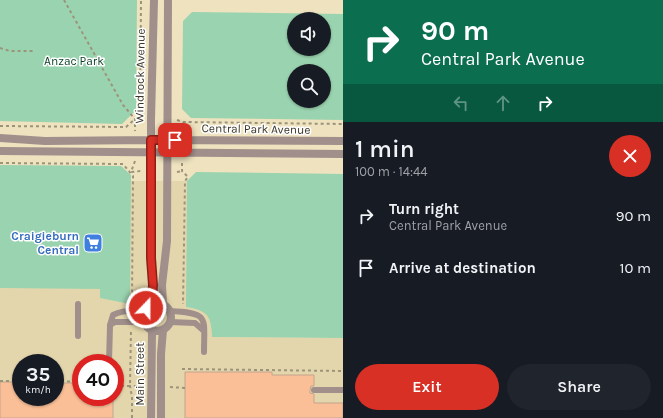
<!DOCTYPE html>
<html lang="en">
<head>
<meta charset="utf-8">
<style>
  :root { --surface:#171b24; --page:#20242c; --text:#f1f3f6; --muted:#9ea1a6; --accent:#d93025 }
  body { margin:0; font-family:Karla,sans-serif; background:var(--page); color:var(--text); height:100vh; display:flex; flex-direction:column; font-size:15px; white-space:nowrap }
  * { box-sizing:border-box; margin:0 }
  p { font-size:13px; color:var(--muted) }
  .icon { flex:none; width:22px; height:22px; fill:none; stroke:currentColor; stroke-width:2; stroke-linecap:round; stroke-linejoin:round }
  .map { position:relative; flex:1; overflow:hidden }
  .side { display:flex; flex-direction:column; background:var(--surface); width:320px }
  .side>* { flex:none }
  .top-card { background:#0b6e4f; color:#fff; overflow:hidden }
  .buttons { position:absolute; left:287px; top:12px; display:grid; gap:8px }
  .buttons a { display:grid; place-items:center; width:44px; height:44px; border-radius:50%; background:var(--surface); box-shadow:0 1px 3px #0004; font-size:20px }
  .speed { position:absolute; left:12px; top:354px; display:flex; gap:8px; font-size:20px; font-weight:700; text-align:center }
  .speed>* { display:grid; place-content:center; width:52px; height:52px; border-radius:50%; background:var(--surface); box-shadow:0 1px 3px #0004; line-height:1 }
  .speed small { font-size:10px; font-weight:400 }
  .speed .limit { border:6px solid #d22; background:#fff; color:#111 }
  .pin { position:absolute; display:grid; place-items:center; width:34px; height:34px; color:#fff; margin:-17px; border-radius:8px; box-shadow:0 2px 6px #0006 }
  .me { position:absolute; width:44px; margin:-22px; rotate:22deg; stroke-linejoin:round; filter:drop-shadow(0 0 3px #0008) }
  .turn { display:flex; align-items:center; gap:14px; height:84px; padding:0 12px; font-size:18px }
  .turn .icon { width:52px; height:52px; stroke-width:2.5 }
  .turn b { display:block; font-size:28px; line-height:34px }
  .lanes { display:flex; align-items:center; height:38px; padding:0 12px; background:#0003; justify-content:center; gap:20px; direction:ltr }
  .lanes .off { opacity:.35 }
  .round { display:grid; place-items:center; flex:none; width:42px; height:42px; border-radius:21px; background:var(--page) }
  .head { display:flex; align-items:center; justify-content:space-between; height:68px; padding:0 12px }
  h1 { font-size:24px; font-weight:600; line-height:30px }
  .action { display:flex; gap:8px; margin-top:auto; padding:8px 12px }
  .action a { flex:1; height:46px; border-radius:24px; background:var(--accent); color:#fff; font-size:16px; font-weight:600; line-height:46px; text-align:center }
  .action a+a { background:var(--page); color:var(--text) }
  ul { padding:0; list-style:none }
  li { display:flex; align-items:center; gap:12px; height:52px; padding:0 12px }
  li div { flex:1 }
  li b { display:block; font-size:15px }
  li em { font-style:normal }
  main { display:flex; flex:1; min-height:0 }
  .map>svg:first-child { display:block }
  .built { fill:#e4d6ac; fill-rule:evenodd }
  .green { fill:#9ad3af; fill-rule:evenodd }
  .building { fill:#fabf97; stroke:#c4a48f }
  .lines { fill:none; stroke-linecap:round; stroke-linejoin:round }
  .path { stroke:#9c947a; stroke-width:2; stroke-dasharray:3 3; stroke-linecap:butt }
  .service { stroke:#a08f8b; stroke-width:6 }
  .tertiary { stroke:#a08f8b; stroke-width:8 }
  .route-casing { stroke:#8d1f18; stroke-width:10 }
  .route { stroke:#d93025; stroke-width:7 }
  .labels { text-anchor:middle; stroke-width:3; stroke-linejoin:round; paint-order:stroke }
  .park-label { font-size:12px; fill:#093d24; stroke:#fff }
  .street-label { font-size:12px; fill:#3a3628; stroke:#fff }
  .shop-label { font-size:12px; font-weight:bold; fill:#366cbe; stroke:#fff; text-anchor:end }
</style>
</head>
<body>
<main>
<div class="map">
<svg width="343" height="418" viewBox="0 0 343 418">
  <rect width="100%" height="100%" fill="#eee2bf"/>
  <!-- built -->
  <path class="built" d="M0 181H187L186 307 199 310 205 312 209 317 211 324 212 337 343 338V418H0ZM21 363H55V397H21ZM81 363H115V397H81Z"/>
  <!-- green -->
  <path class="green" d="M0 0H137L136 110 122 124 0 121Z
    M192 12 343 14V120L191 118 182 109 183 21ZM294 19H324V49H294ZM294 71H324V101H294Z
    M0 165 121 166 131 175 130 304 100 298V289L0 288Z
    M196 172 343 174V338L212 337C211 315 208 311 186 307V304L187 181Z"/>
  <!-- building -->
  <path class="building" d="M185 372H272V375H314V386H311L310 390V393L314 394V403H343V418H185Z
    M0 382H21V397H55V383H81V397H113V418H0Z"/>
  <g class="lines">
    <!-- path -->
    <path class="path" d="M64 0 123 105 135 119V131
      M0 48 10 51H33
      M177 120 183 122 343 124
      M0 126 126 127 135 119H140L141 0
      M135 161 131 172 141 171
      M0 163 123 164 133 176 132 302
      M182 163V171L188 177 185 181 183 304
      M177 172 182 171
      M182 369 343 371
      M0 381H21
      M55 381 81 382
      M115 386H130L131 330
      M170 387 185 388
      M132 418V397L130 386H142"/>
    <!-- service -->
    <path class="service" d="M170 311C210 313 204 317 204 352
      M170 322 195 323 204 331
      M110 325 115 322H144
      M78 336V304
      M109 363 110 325 113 315C123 310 133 310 144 311
      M314 390H343"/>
    <!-- tertiary -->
    <path class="tertiary" d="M0 138 45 141 151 140 343 141
      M0 151 343 154
      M143 317a14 14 0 1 1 28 0a14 14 0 1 1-28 0Z
      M152 303 153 285 151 258V119L154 0
      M163 303 162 285 167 241 168 0
      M151 418 152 330
      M161 418V354L163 330"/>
  </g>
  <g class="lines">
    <defs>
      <path id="route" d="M146 308 152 303 153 285 151 258V140H175"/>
    </defs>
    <!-- route casing -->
    <use href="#route" class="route-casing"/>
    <!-- route -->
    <use href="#route" class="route"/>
  </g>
  <!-- icons -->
  <defs>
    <symbol id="supermarket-square" viewBox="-11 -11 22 22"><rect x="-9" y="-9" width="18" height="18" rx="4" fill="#3f7fe0" stroke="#fff"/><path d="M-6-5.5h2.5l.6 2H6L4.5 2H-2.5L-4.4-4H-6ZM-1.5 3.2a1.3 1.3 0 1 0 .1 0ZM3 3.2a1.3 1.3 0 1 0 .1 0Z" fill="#fff"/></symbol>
  </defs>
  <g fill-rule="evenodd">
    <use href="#supermarket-square" x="82" y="232" width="22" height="22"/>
  </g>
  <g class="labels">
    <!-- park labels -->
    <g class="park-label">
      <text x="74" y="65">Anzac Park</text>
    </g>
    <!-- street labels -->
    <g class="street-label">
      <text transform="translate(140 76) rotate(-89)" y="4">Windrock Avenue</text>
      <text transform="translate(256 129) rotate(1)" y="4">Central Park Avenue</text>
      <text transform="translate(140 374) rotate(-90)" y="4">Main Street</text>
    </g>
    <!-- shop labels -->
    <g class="shop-label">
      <text x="79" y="240">Craigieburn<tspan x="79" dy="14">Central</tspan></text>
    </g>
  </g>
</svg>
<div class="buttons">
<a><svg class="icon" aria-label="sound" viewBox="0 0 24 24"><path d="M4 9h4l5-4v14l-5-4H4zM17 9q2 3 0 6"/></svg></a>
<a><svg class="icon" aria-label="search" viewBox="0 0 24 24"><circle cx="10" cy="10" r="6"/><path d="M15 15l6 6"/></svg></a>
</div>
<div class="speed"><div>35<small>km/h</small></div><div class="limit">40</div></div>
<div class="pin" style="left:175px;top:140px;background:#d93025"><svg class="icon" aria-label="arrive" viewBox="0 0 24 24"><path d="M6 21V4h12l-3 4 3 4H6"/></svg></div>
<svg class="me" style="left:146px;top:308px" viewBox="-20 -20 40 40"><circle r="17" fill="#d93025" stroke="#fff" stroke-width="3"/><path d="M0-11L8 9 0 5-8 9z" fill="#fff"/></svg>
</div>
<section class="side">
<div class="top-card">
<div class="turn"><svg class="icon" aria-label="right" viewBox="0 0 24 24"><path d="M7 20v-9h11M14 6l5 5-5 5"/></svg><div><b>90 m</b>Central Park Avenue</div></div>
<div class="lanes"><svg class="icon off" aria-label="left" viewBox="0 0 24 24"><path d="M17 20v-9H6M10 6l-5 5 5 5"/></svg><svg class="icon off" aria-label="ahead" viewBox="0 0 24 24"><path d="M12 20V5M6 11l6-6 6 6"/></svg><svg class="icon" aria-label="right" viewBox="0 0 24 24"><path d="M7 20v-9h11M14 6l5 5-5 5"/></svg></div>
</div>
<div class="head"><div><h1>1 min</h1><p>100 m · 14:44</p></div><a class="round" style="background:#d93025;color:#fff"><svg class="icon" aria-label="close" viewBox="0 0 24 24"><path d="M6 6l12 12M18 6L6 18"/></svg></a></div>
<ul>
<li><svg class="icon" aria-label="right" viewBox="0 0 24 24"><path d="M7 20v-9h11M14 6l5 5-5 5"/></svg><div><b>Turn right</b><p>Central Park Avenue</p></div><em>90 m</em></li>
<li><svg class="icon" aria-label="arrive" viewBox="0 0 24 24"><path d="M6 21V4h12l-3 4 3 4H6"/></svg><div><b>Arrive at destination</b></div><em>10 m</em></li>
</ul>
<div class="action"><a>Exit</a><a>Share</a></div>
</section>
</main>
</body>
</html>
